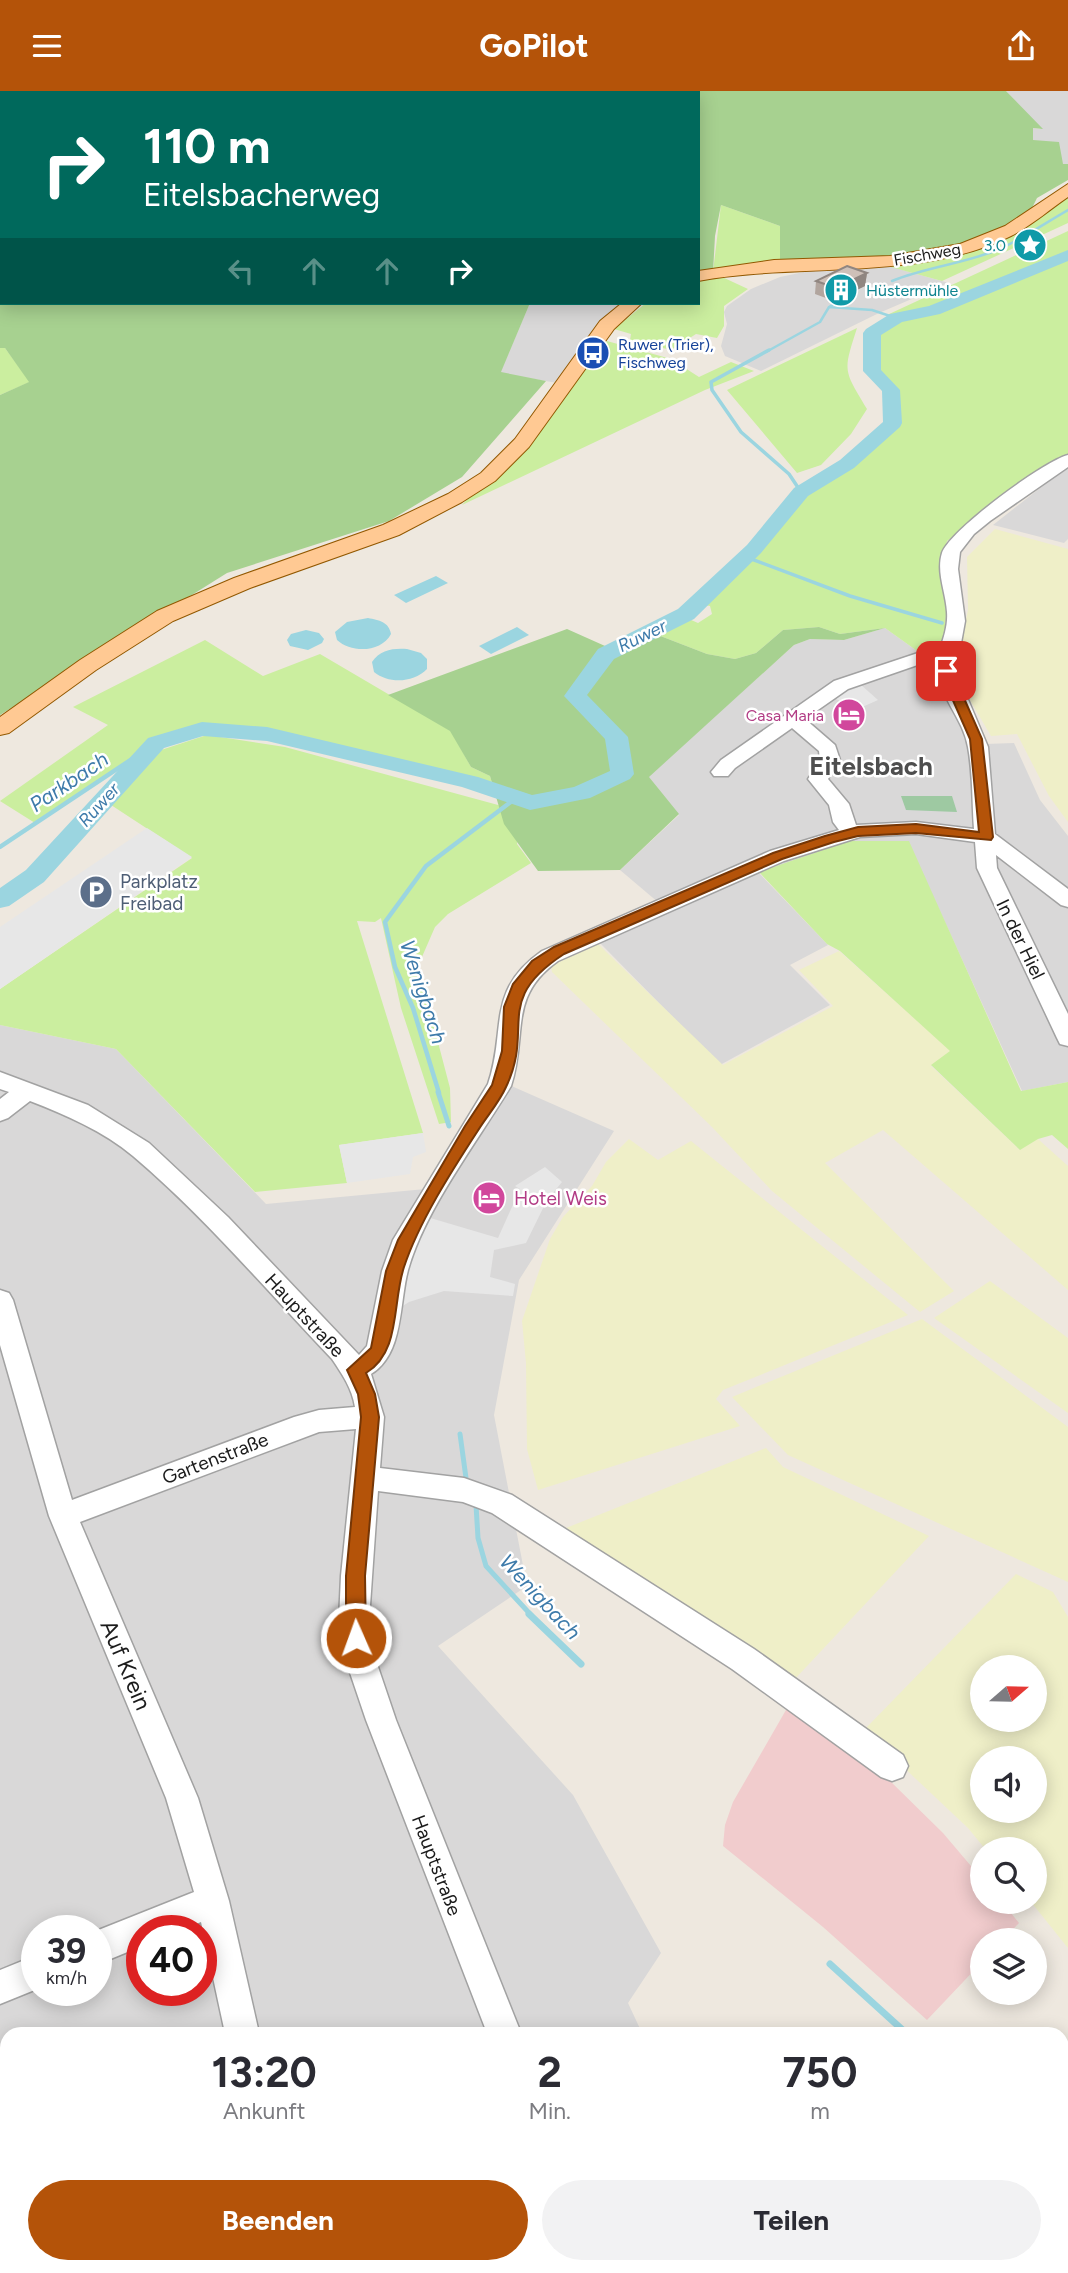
<!DOCTYPE html>
<html lang="de">
<head>
<meta charset="utf-8">
<style>
  :root { --surface:#fff; --page:#f2f2f3; --text:#2b2b33; --muted:#7c7c81; --accent:#b45309 }
  body { margin:0; font-family:Figtree,sans-serif; background:var(--page); color:var(--text); height:100vh; display:flex; flex-direction:column; font-size:26px; white-space:nowrap }
  * { box-sizing:border-box; margin:0 }
  p { font-size:23px; color:var(--muted) }
  .icon { flex:none; width:38px; height:38px; fill:none; stroke:currentColor; stroke-width:2; stroke-linecap:round; stroke-linejoin:round }
  .map { position:relative; flex:1; overflow:hidden }
  .side { position:absolute; left:0px; top:1936px; width:1069px; height:247px; display:flex; flex-direction:column; background:var(--surface); border-radius:21px 21px 0 0; box-shadow:0 4px 18px #0003 }
  .side>* { flex:none }
  .top-card { position:absolute; left:0px; top:0px; width:700px; height:214px; box-shadow:0 4px 18px #0003; background:#00695c; color:#fff; overflow:hidden }
  .needle { width:46px; rotate:70deg }
  .buttons { position:absolute; left:970px; top:1564px; display:grid; gap:14px }
  .buttons a { display:grid; place-items:center; width:77px; height:77px; border-radius:50%; background:var(--surface); box-shadow:0 4px 18px #0003; font-size:35px }
  .speed { position:absolute; left:21px; top:1824px; display:flex; gap:14px; font-size:35px; font-weight:700; text-align:center }
  .speed>* { display:grid; place-content:center; width:91px; height:91px; border-radius:50%; background:var(--surface); box-shadow:0 4px 18px #0003; line-height:1 }
  .speed small { font-size:18px; font-weight:400 }
  .speed .limit { border:10px solid #d22; background:#fff; color:#111 }
  .pin { position:absolute; display:grid; place-items:center; width:60px; height:60px; color:#fff; margin:-30px; border-radius:14px; box-shadow:0 4px 10px #0006 }
  .me { position:absolute; width:77px; margin:-38px; rotate:358deg; stroke-linejoin:round; filter:drop-shadow(0 0 5px #0008) }
  .turn { display:flex; align-items:center; gap:24px; height:147px; padding:0 28px; font-size:32px }
  .turn .icon { width:91px; height:91px; stroke-width:2.5 }
  .turn b { display:block; font-size:49px; line-height:60px }
  .lanes { display:flex; align-items:center; height:66px; padding:0 28px; background:#0003; justify-content:center; gap:35px; direction:ltr }
  .lanes .off { opacity:.35 }
  .eta { display:flex; justify-content:space-evenly; align-items:center; height:119px; text-align:center }
  .eta b { font-size:42px; font-weight:700; line-height:49px }
  .action { display:flex; gap:14px; margin-top:auto; padding:14px 28px }
  .action a { flex:1; height:80px; border-radius:42px; background:var(--accent); color:#fff; font-size:28px; font-weight:700; line-height:80px; text-align:center }
  .action a+a { background:var(--page); color:var(--text) }
  header { display:flex; justify-content:space-between; align-items:center; height:91px; padding:0 28px; background:var(--accent); color:#fff; font-size:32px; font-weight:700 }
  .map>svg:first-child { display:block }
  .residential { fill:#d9d8d8; fill-rule:evenodd }
  .commercial { fill:#f1cccd }
  .farmland { fill:#efefc8; fill-rule:evenodd }
  .grass { fill:#cbee9f }
  .forest { fill:#a7d190 }
  .cemetery { fill:#9ec9a2 }
  .parking { fill:#e7e7e7 }
  .water { fill:#9bd5e0 }
  .lines { fill:none; stroke-linecap:round; stroke-linejoin:round }
  .stream-far4 { stroke:#9bd5e0; stroke-width:2.5 }
  .stream-far3 { stroke:#9bd5e0; stroke-width:3.5 }
  .stream-far2 { stroke:#9bd5e0; stroke-width:4.5 }
  .stream-far1 { stroke:#9bd5e0; stroke-width:5 }
  .stream { stroke:#9bd5e0; stroke-width:7 }
  .river { fill:#9bd5e0; fill-rule:evenodd }
  .minor-casing { stroke:#a2a2a2; stroke-width:3 }
  .major-casing { stroke:#925800; stroke-width:2 }
  .minor { fill:#fff; fill-rule:evenodd }
  .major { fill:#ffc993; fill-rule:evenodd }
  .wall { fill:#b1a59e }
  .shaded-wall { fill:#908681 }
  .building { fill:#cec0b8; stroke:#908681; stroke-width:2 }
  .route { fill:#b45309; stroke:#753606; stroke-width:2 }
  .labels { text-anchor:middle; stroke-width:5; stroke-linejoin:round; paint-order:stroke }
  .far-culture-label { font-size:16px; fill:#0d838f; stroke:#fff; text-anchor:end }
  .far-street-label { font-size:16px; fill:#1b1b1b; stroke:#fff }
  .far-transit-label { font-size:16px; fill:#164399; stroke:#fff; text-anchor:start }
  .far-hotel-label { font-size:16px; fill:#b23c85; stroke:#fff; text-anchor:end }
  .far-water-label { font-size:18px; font-style:italic; fill:#3e7baa; stroke:#fff }
  .service-label { font-size:19px; fill:#4e5e75; stroke:#fff; text-anchor:start }
  .street-label { font-size:19px; fill:#1b1b1b; stroke:#fff }
  .hotel-label { font-size:19px; fill:#b23c85; stroke:#fff; text-anchor:start }
  .water-label { font-size:21px; font-style:italic; fill:#3e7baa; stroke:#fff }
  .near-street-label { font-size:23px; fill:#1b1b1b; stroke:#fff }
  .district-label { font-size:26px; font-weight:bold; fill:#4e4e4e; stroke:#fff }
</style>
</head>
<body>
<header><svg class="icon" aria-label="menu" viewBox="0 0 24 24"><path d="M4 6h16M4 12h16M4 18h16"/></svg>GoPilot<svg class="icon" aria-label="share" viewBox="0 0 24 24"><path d="M12 15V3M7 8l5-5 5 5M5 13v7h14v-7"/></svg></header>
<div class="map">
<svg width="1068" height="2182" viewBox="0 0 1068 2182">
  <rect width="100%" height="100%" fill="#eee8df"/>
  <!-- residential -->
  <path class="residential" d="M1006 0H1068V73H1063L1033 50V37L1041 38Z
    M877 172 949 192 879 222 761 280 725 265 721 255 727 233 724 221 727 215 751 198 780 186 838 174Z
    M530 212H632L605 233 563 293 500 282Z
    M1068 375V448L1064 452 993 434Z
    M885 537 920 562 955 569 961 598 985 653 1014 652 1040 709 1068 745V991L1022 1000 908 750 759 782 828 854 790 874 830 914 720 974 599 851 659 812 620 779 679 724 648 686 794 554 810 548 844 549Z
    M0 934 116 958 266 1113 436 1097 498 989 614 1040 519 1189 494 1324 527 1495 438 1555 573 1704 661 1862 628 1912 642 1942H7V2175H751L754 2182H0ZM37 1839H96V1899H37ZM142 1839H201V1899H142Z"/>
  <!-- commercial -->
  <path class="commercial" d="M790 1612 887 1687 943 1742 982 1788V1811H1002L1019 1832 1002 1850H982V1871L927 1929 823 1836 723 1755 725 1734 733 1711Z"/>
  <!-- farmland -->
  <path class="farmland" d="M0 0H635L638 2H2V32Z
    M995 438 1068 458V731L1049 705 1017 643 991 645 964 599 960 556 968 519 967 466Z
    M598 853 723 974 833 915 799 879 839 860 951 960 931 975 1019 1058 1038 1048 1068 1075V1199L883 1039 825 1072 954 1200 920 1221 772 1100 712 1036 552 881 551 875Z
    M629 1048 658 1069 691 1050 908 1224 723 1299 716 1308 740 1335 538 1399 527 1358 526 1272 522 1230 550 1148 563 1126 592 1095 606 1071Z
    M990 1190 1068 1247V1322L934 1227Z
    M922 1228 1068 1336V1491L788 1364 732 1306Z
    M766 1357 783 1376 929 1445 793 1590 615 1478 566 1437Z
    M1016 1483 1053 1501 1068 1526V1857L1031 1811H1034V1759H986L968 1737 864 1639ZM982 1577H1034V1629H982ZM982 1668H1034V1720H982Z"/>
  <!-- grass -->
  <path class="grass" d="M1068 104V132L942 190 887 175 924 171 973 159Z
    M721 114 780 135V172L713 181Z
    M1068 140V363L947 450 942 474 947 512 944 549 920 562 885 537 840 543 819 536 783 539 756 562 735 568 707 563 650 541 682 525 698 532 712 523 710 515 697 513 746 466 801 401 847 373 893 332 891 299 872 280V242L895 227 887 224Z
    M720 185 748 198 724 215V235L717 247 696 243 671 259 630 249 631 243 614 238 646 212H698V190Z
    M857 237C843 281 843 278 867 318L851 343 821 374 797 382 727 299Z
    M607 250 671 268 699 286 731 271 754 280 705 299 462 414 551 318Z
    M0 257H5L30 291 0 304Z
    M205 549 263 585 320 563 451 640 471 676 490 685 494 699 470 691 267 643 202 638 156 652 35 732 0 710 108 634 73 616Z
    M207 644 285 656 520 720 517 753 531 772 448 823 435 836 418 875 450 997 451 1031 439 1033 401 917 381 827 375 831 357 830 423 1042 339 1054 347 1092 255 1101 116 958 0 934V898L192 767 108 712 158 660Z
    M849 750H909L1021 1000 1068 991V1058L1052 1044 1038 1048 1020 1059 931 974 950 960 840 860 827 853 759 781Z"/>
  <!-- forest -->
  <path class="forest" d="M635 0H1006L1043 38 1033 37V49L1059 51 1063 73H1068V89L1037 107 1031 119 989 145 957 155 895 166 780 172V135L721 114 715 145 713 181 698 185V2Z
    M0 31 2 212H530L501 281 546 290 462 386 389 430 227 482 0 624V304L29 291 5 257H0Z
    M819 536 840 543 885 537 844 549 810 548 794 554 649 686 679 723 620 779 538 780 504 733 490 685 471 676 450 640 388 604 567 538 614 559 650 541 707 563 735 568 756 562 783 539Z"/>
  <!-- cemetery -->
  <path class="cemetery" d="M901 705H952L957 721 906 719Z"/>
  <!-- parking -->
  <path class="parking" d="M860 593 878 609 860 617 833 607 844 598Z
    M147 737 192 766 0 898V836Z
    M423 1042 426 1061 413 1066 410 1083 347 1092 339 1054Z
    M545 1076 562 1091 547 1109 526 1152 494 1159 490 1186 515 1193 513 1205 444 1200 409 1211 398 1218 402 1181 427 1126 498 1147 520 1098 515 1095Z"/>
  <!-- water -->
  <path class="water" d="M436 485 448 492 406 512 394 504Z
    M368 527C379 529 389 531 391 543 381 562 351 562 337 549L335 541 347 531Z
    M517 536 529 544 491 563 479 555Z
    M306 539 319 542 324 548 322 552 308 559 290 555 287 549 291 543Z
    M407 558 421 562 427 568V578C413 592 389 593 374 581L372 571C380 559 393 557 407 558Z"/>
  <g class="lines">
    <!-- stream-far4 -->
    <path class="stream-far4" d="M892 190C926 176 963 173 997 159 1021 149 1045 132 1068 119
      M829 216 872 219 896 227
      M766 261 820 231 829 216 837 211"/>
    <!-- stream-far3 -->
    <path class="stream-far3" d="M769 259 711 291 712 299 741 341 789 383 801 401
      M746 466 850 505 942 532"/>
    <!-- stream-far2 -->
    <path class="stream-far2" d="M0 756 156 652
      M439 1002 413 917 395 876 385 831 426 775 516 707"/>
    <!-- stream-far1 -->
    <path class="stream-far1" d="M438 1001 449 1035
      M460 1343 466 1387
      M476 1414 478 1447 486 1475 531 1524"/>
    <!-- stream -->
    <path class="stream" d="M529 1523 581 1573
      M830 1873 906 1942
      M1062 2148 1068 2157"/>
    <!-- river -->
    <path class="river" d="M1068 159V170L940 223 902 231 881 244V279L900 299 902 332 900 336 854 377 808 405 761 462 694 528 614 568 587 604 628 646 634 683 630 688 590 707 530 719 462 696 267 650 203 645 164 657 44 791 9 815 0 817V797L26 779 148 647 202 631 267 636 478 686 532 704 574 696 610 680 605 648 564 605 598 558 678 518 747 454 794 397 840 369 883 331 882 300 863 280V242L866 238 890 223 929 215Z"/>
    <defs>
      <path id="minor" d="M1068 364V376L990 430 974 443 960 461 958 478 965 530 956 580 988 656 995 743 1068 798V816L1061 814 996 764 997 777 1068 923V955L1060 953 1057 947 977 777 975 751 916 743 860 746 784 770 558 870C507 906 528 944 511 995 478 1050 425 1118 408 1179 399 1212 404 1263 371 1283L384 1326 380 1377 464 1387 512 1404 754 1558 903 1664 908 1675 903 1686 892 1690 881 1686 732 1578 492 1422 463 1411 378 1400 369 1529 374 1564 396 1629 521 1942H487L366 1629 344 1564 339 1529 341 1485 356 1338 319 1341 80 1431 198 1707 229 1810 259 1942H225L201 1831 181 1839H142V1855L96 1874V1840L194 1801 166 1707 49 1425 0 1254V1199L9 1202 13 1209 72 1409 294 1326 319 1319 355 1316C352 1297 342 1283 332 1268 267 1200 205 1126 133 1065 103 1040 66 1024 30 1010L8 1027 0 1030V1008L9 1001 0 998V981L88 1014 149 1052 228 1126 359 1264 367 1255 382 1180 393 1149 488 993C507 938 485 900 542 860L770 760 839 739 833 731 829 714 808 688 820 669 819 660 792 637 735 677 728 685H714L711 681 721 669 834 590 924 560 940 558C944 546 948 534 947 521 946 502 936 481 942 462 950 439 1044 370 1068 364ZM932 569H938C934 602 963 625 968 656 973 682 972 711 974 738L916 731 856 734 849 713 828 688 840 669 835 654 805 628 848 598Z
        M37 1864V1898L0 1913V1879Z
        M260 2175H298L300 2182H262Z
        M594 2175H632L635 2182H597Z"/>
      <path id="major" d="M1068 93V106C1049 119 1031 135 1011 145 918 191 799 171 698 190V180L774 169 890 165 960 153 1005 135Z
        M622 212H642L614 238 529 356 495 390 462 411 399 444 250 497 173 530 96 579 9 642 0 644V626L80 569 157 520 234 487 383 434 448 403 481 382 515 348 600 230Z"/>
    </defs>
    <!-- minor casing -->
    <use href="#minor" class="minor-casing"/>
    <!-- major casing -->
    <use href="#major" class="major-casing"/>
    <!-- minor -->
    <use href="#minor" class="minor"/>
    <!-- major -->
    <use href="#major" class="major"/>
  </g>
  <!-- wall -->
  <path class="wall" d="M867 182 865 195 834 210 815 203 816 190Z"/>
  <!-- shaded-wall -->
  <path class="shaded-wall" d="M867 182 865 195 834 210 836 197Z"/>
  <!-- building -->
  <path class="building" d="M847 175 867 182 836 197 816 190Z"/>
  <!-- route -->
  <path class="route" d="M946 577 952 580 982 648 993 746 991 749 916 742 858 745 834 751 782 768 564 863C492 910 535 936 506 996 499 1012 486 1026 477 1041 451 1081 419 1131 404 1176 392 1212 401 1261 366 1282L375 1303 379 1326 365 1485 366 1547 363 1553 356 1556 349 1553 346 1547V1485L361 1326 358 1303 347 1279 371 1257 386 1180 398 1149 465 1035 492 994 502 960 504 916 513 893 532 870 554 856 773 762 825 745 858 736 916 733 979 741 970 648 940 580Z"/>
  <!-- icons -->
  <defs>
    <symbol id="sight-disc" viewBox="-11 -11 22 22"><circle r="9.5" fill="#0f9aa8" stroke="#fff"/><path d="M0-6L1.8-2.2L6-1.7L2.9 1.2L3.7 5.4L0 3.3L-3.7 5.4L-2.9 1.2L-6-1.7L-1.8-2.2Z" fill="#fff"/></symbol>
    <symbol id="building-disc" viewBox="-11 -11 22 22"><circle r="9.5" fill="#0f9aa8" stroke="#fff"/><path d="M-4-6H4V6H1V3H-1V6H-4ZM-2.5-4.3h1.7v1.8h-1.7ZM.8-4.3h1.7v1.8H.8ZM-2.5-1h1.7V.8h-1.7ZM.8-1h1.7V.8H.8Z" fill="#fff"/></symbol>
    <symbol id="bus-disc" viewBox="-11 -11 22 22"><circle r="9.5" fill="#1a4fb4" stroke="#fff"/><path d="M-5-6H5V4H4V6H2V4H-2V6H-4V4H-5ZM-3.5-4V0h7V-4ZM-3.5 1.2v1.5H-2V1.2ZM2 1.2v1.5H3.5V1.2Z" fill="#fff"/></symbol>
    <symbol id="hotel-disc" viewBox="-11 -11 22 22"><circle r="9.5" fill="#d1479c" stroke="#fff"/><path d="M-6-4.5h1.5V1H6V5H4.5V3h-9V5H-6ZM-4 0a1.8 1.8 0 1 1 3.6 0ZM.5 0V-2.5h3Q6-2.5 6 0Z" fill="#fff"/></symbol>
    <symbol id="parking-disc" viewBox="-11 -11 22 22"><circle r="9.5" fill="#5c6f8a" stroke="#fff"/><path d="M-3.5-5.5H1a3.5 3.5 0 0 1 0 7H-1V5.5H-3.5ZM-1-3.4V-.6H.8a1.4 1.4 0 0 0 0-2.8Z" fill="#fff"/></symbol>
  </defs>
  <g fill-rule="evenodd">
    <use href="#sight-disc" x="1011" y="135" width="38" height="38"/>
    <use href="#building-disc" x="822" y="180" width="38" height="38"/>
    <use href="#bus-disc" x="574" y="243" width="38" height="38"/>
    <use href="#hotel-disc" x="830" y="605" width="38" height="38"/>
    <use href="#parking-disc" x="77" y="782" width="38" height="38"/>
    <use href="#hotel-disc" x="470" y="1088" width="38" height="38"/>
  </g>
  <g class="labels">
    <!-- far-culture labels -->
    <g class="far-culture-label">
      <text x="1006" y="160">3.0</text>
      <text x="866" y="205" text-anchor="start">Hüstermühle</text>
    </g>
    <!-- far-street labels -->
    <g class="far-street-label">
      <text transform="translate(927 163) rotate(-10)" y="6">Fischweg</text>
    </g>
    <!-- far-transit labels -->
    <g class="far-transit-label">
      <text x="618" y="259">Ruwer (Trier),<tspan x="618" dy="18">Fischweg</tspan></text>
    </g>
    <!-- far-hotel labels -->
    <g class="far-hotel-label">
      <text x="824" y="630">Casa Maria</text>
    </g>
    <!-- far-water labels -->
    <g class="far-water-label">
      <text transform="translate(642 545) rotate(-26)" y="6">Ruwer</text>
      <text transform="translate(99 714) rotate(-48)" y="6">Ruwer</text>
    </g>
    <!-- service labels -->
    <g class="service-label">
      <text x="120" y="797">Parkplatz<tspan x="120" dy="22">Freibad</tspan></text>
    </g>
    <!-- street labels -->
    <g class="street-label">
      <text transform="translate(1021 848) rotate(64)" y="7">In der Hiel</text>
      <text transform="translate(305 1224) rotate(47)" y="7">Hauptstraße</text>
      <text transform="translate(215 1367) rotate(-21)" y="7">Gartenstraße</text>
      <text transform="translate(437 1774) rotate(69)" y="7">Hauptstraße</text>
    </g>
    <!-- hotel labels -->
    <g class="hotel-label">
      <text x="514" y="1114">Hotel Weis</text>
    </g>
    <!-- water labels -->
    <g class="water-label">
      <text transform="translate(69 691) rotate(-34)" y="7">Parkbach</text>
      <text transform="translate(423 901) rotate(72)" y="7">Wenigbach</text>
      <text transform="translate(540 1506) rotate(47)" y="7">Wenigbach</text>
    </g>
    <!-- near-street labels -->
    <g class="near-street-label">
      <text transform="translate(126 1574) rotate(67)" y="8">Auf Krein</text>
    </g>
    <!-- district labels -->
    <g class="district-label">
      <text x="871" y="684">Eitelsbach</text>
    </g>
  </g>
</svg>
<div class="buttons">
<a><svg class="needle" viewBox="-14 -14 28 28"><path d="M0-13l5 13h-10z" fill="#e53935"/><path d="M0 13l5-13h-10z" fill="#7c7c81"/></svg></a>
<a><svg class="icon" aria-label="sound" viewBox="0 0 24 24"><path d="M4 9h4l5-4v14l-5-4H4zM17 9q2 3 0 6"/></svg></a>
<a><svg class="icon" aria-label="search" viewBox="0 0 24 24"><circle cx="10" cy="10" r="6"/><path d="M15 15l6 6"/></svg></a>
<a><svg class="icon" aria-label="layers" viewBox="0 0 24 24"><path d="M12 4l9 5-9 5-9-5zM3 14l9 5 9-5"/></svg></a>
</div>
<div class="speed"><div>39<small>km/h</small></div><div class="limit">40</div></div>
<div class="pin" style="left:946px;top:580px;background:#d93025"><svg class="icon" aria-label="arrive" viewBox="0 0 24 24"><path d="M6 21V4h12l-3 4 3 4H6"/></svg></div>
<svg class="me" style="left:356px;top:1547px" viewBox="-20 -20 40 40"><circle r="17" fill="#b45309" stroke="#fff" stroke-width="3"/><path d="M0-11L8 9 0 5-8 9z" fill="#fff"/></svg>
<div class="top-card">
<div class="turn"><svg class="icon" aria-label="right" viewBox="0 0 24 24"><path d="M7 20v-9h11M14 6l5 5-5 5"/></svg><div><b>110 m</b>Eitelsbacherweg</div></div>
<div class="lanes"><svg class="icon off" aria-label="left" viewBox="0 0 24 24"><path d="M17 20v-9H6M10 6l-5 5 5 5"/></svg><svg class="icon off" aria-label="ahead" viewBox="0 0 24 24"><path d="M12 20V5M6 11l6-6 6 6"/></svg><svg class="icon off" aria-label="ahead" viewBox="0 0 24 24"><path d="M12 20V5M6 11l6-6 6 6"/></svg><svg class="icon" aria-label="right" viewBox="0 0 24 24"><path d="M7 20v-9h11M14 6l5 5-5 5"/></svg></div>
</div>
<section class="side">
<div class="eta">
<div><b>13:20</b><p>Ankunft</p></div>
<div><b>2</b><p>Min.</p></div>
<div><b>750</b><p>m</p></div>
</div>
<div class="action"><a>Beenden</a><a>Teilen</a></div>
</section>
</div>
</body>
</html>
